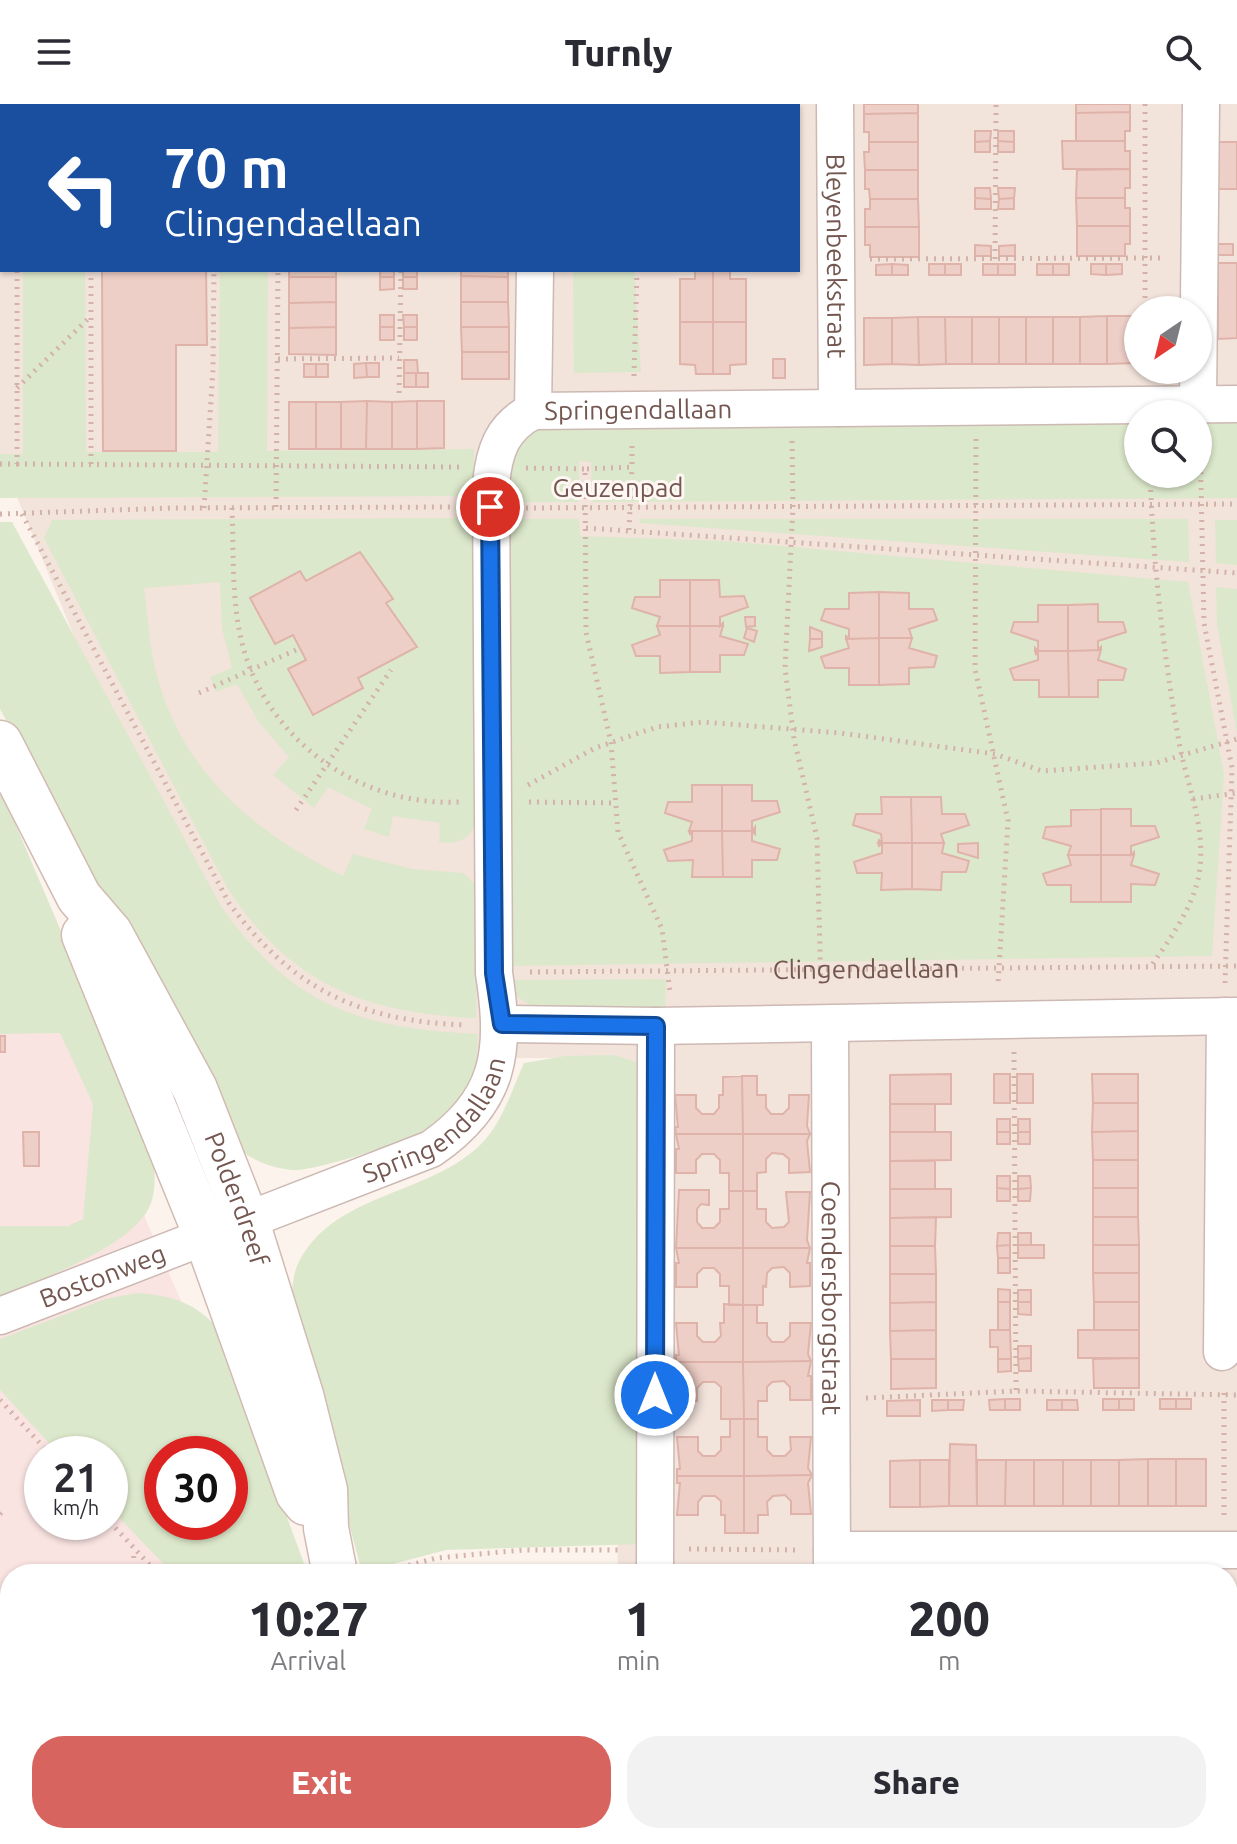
<!DOCTYPE html>
<html lang="en">
<head>
<meta charset="utf-8">
<style>
  :root { --surface:#fff; --page:#f2f2f3; --text:#2b2b33; --muted:#7c7c81; --accent:#d7645f }
  body { margin:0; font-family:Ubuntu,sans-serif; background:var(--page); color:var(--text); height:100vh; display:flex; flex-direction:column; font-size:30px; white-space:nowrap }
  * { box-sizing:border-box; margin:0 }
  p { font-size:26px; color:var(--muted) }
  .icon { flex:none; width:44px; height:44px; fill:none; stroke:currentColor; stroke-width:2; stroke-linecap:round; stroke-linejoin:round }
  .map { position:relative; flex:1; overflow:hidden }
  .sheet { position:absolute; left:0px; top:1460px; width:1238px; height:280px; display:flex; flex-direction:column; background:var(--surface); border-radius:32px 32px 0 0; box-shadow:0 2px 6px #0004 }
  .sheet>* { flex:none }
  .hud { position:absolute; left:0px; top:0px; width:800px; height:168px; box-shadow:0 2px 6px #0004; background:#1a4fa0; color:#fff; overflow:hidden }
  .needle { width:52px; rotate:215deg }
  .fabs { position:absolute; left:1124px; top:192px; display:grid; gap:16px }
  .fabs a { display:grid; place-items:center; width:88px; height:88px; border-radius:50%; background:var(--surface); box-shadow:0 2px 6px #0004; font-size:40px }
  .speed { position:absolute; left:24px; top:1332px; display:flex; gap:16px; font-size:40px; font-weight:700; text-align:center }
  .speed>* { display:grid; place-content:center; width:104px; height:104px; border-radius:50%; background:var(--surface); box-shadow:0 2px 6px #0004; line-height:1 }
  .speed small { font-size:20px; font-weight:400 }
  .speed .limit { border:12px solid #d22; background:#fff; color:#111 }
  .pin { position:absolute; display:grid; place-items:center; width:68px; height:68px; color:#fff; margin:-34px; border:4px solid #fff; border-radius:50%; box-shadow:0 2px 8px #0007 }
  .me { position:absolute; width:88px; margin:-44px; rotate:0deg; stroke-linejoin:round; filter:drop-shadow(0 0 6px #0008) }
  .turn { display:flex; align-items:center; gap:28px; height:168px; padding:0 32px; font-size:36px }
  .turn .icon { width:104px; height:104px; stroke-width:2.5 }
  .turn b { display:block; font-size:56px; line-height:68px }
  .eta { display:flex; justify-content:space-evenly; align-items:center; height:136px; text-align:center }
  .eta b { font-size:48px; font-weight:800; line-height:56px }
  .primary-button { display:flex; gap:16px; margin-top:auto; padding:16px 32px }
  .primary-button a { flex:1; height:92px; border-radius:32px; background:var(--accent); color:#fff; font-size:32px; font-weight:800; line-height:92px; text-align:center }
  .primary-button a+a { background:var(--page); color:var(--text) }
  header { display:flex; justify-content:space-between; align-items:center; height:104px; padding:0 32px; background:var(--surface); font-size:36px; font-weight:800 }
  .map>svg:first-child { display:block }
  .residential { fill:#f2e3db; fill-rule:evenodd }
  .commercial { fill:#fae4e2; fill-rule:evenodd }
  .green { fill:#dce8cb; fill-rule:evenodd }
  .building { fill:#eecfc7; stroke:#dfb3a9; stroke-width:2 }
  .lines { fill:none; stroke-linecap:round; stroke-linejoin:round }
  .service-casing { stroke:#cdb9b3; stroke-width:21 }
  .minor-casing { stroke:#cdb9b3; stroke-width:39 }
  .secondary-casing { stroke:#d1bbb3; stroke-width:47 }
  .path { stroke:#d3b2a9; stroke-width:5; stroke-dasharray:2 6; stroke-linecap:butt }
  .service { stroke:#fff; stroke-width:18 }
  .minor { stroke:#fff; stroke-width:36 }
  .secondary { stroke:#fff; stroke-width:44 }
  .route-casing { stroke:#114b97; stroke-width:20 }
  .route { stroke:#1a73e8; stroke-width:14 }
  .labels { text-anchor:middle; stroke-width:6; stroke-linejoin:round; paint-order:stroke }
  .street-label { font-size:26px; fill:#745751; stroke:#fef7f3 }
</style>
</head>
<body>
<header><svg class="icon" aria-label="menu" viewBox="0 0 24 24"><path d="M4 6h16M4 12h16M4 18h16"/></svg>Turnly<svg class="icon" aria-label="search" viewBox="0 0 24 24"><circle cx="10" cy="10" r="6"/><path d="M15 15l6 6"/></svg></header>
<div class="map">
<svg width="1237" height="1740" viewBox="0 0 1237 1740">
  <rect width="100%" height="100%" fill="#fbf3ec"/>
  <!-- residential -->
  <path class="residential" d="M0 0H1237V1740H621V1730H1228V1470H618L611 954H247L17 393 0 375ZM2 2H798V166H2ZM1138 206H1198V266H1138ZM1138 310H1198V370H1138Z"/>
  <!-- commercial -->
  <path class="commercial" d="M0 712 19 749 146 1116 299 1470H10V1730H320L321 1740H0ZM42 1350H110V1418H42ZM162 1350H230V1418H162Z"/>
  <!-- green -->
  <path class="green" d="M23 166H85L86 348H218L220 166H268L267 347 474 345V392L0 394V350H23Z
    M573 166H634L641 268 574 269Z
    M1138 311V370H1198V311H1237V394L592 398 591 358 579 357V398H505L515 342 533 326 546 323Z
    M476 414V719C470 736 456 741 439 738L440 719 393 712 389 733 364 725 372 705 328 683 314 704 273 671 289 653 258 617 237 580 216 588 210 573 232 564 222 524 220 478 144 484C148 512 149 541 156 568 181 668 255 729 343 772L353 750 412 765 463 769 476 781 478 789 476 914C365 909 291 881 228 785L44 434 52 416Z
    M506 415H579L580 432 725 437 1188 478 1224 670 1212 852 507 862Z
    M639 415H1188L1189 458 640 419Z
    M1215 416H1237V461L1216 459Z
    M0 418H12L222 804C294 903 359 924 477 930 480 962 472 992 448 1014 430 1031 316 1068 292 1066 271 1064 251 1056 236 1042L0 605Z
    M1216 483 1237 485V629L1217 520Z
    M0 684 153 1043C154 1060 157 1083 151 1099 136 1142 40 1175 0 1193V1122H68L83 1115 93 1000 60 929 0 930Z
    M666 875 665 908 535 905 518 893 508 876Z
    M614 951 645 961 644 1440 446 1446 362 1468 291 1204C292 1191 292 1174 297 1162 330 1090 422 1093 477 1044 501 1023 511 988 524 959L566 952Z
    M137 1189C170 1191 193 1198 216 1222L308 1470H173L110 1404V1350H59L0 1286V1235L105 1195ZM162 1350H230V1418H162Z
    M314 1730H366L367 1740H315Z
    M417 1730H641V1740H419Z"/>
  <!-- building -->
  <path class="building" d="M460 0H508V2H460Z
    M679 0H712V2H679Z
    M712 0H745V2H712Z
    M864 0H918V9L864 10Z
    M1076 0H1130V8L1076 9Z
    M1130 8V27H1125V37H1076V9Z
    M918 9V38H869V28H864V10Z
    M975 27H991L990 37 975 38Z
    M998 27H1014V38L998 37Z
    M990 37V48H975V38Z
    M998 37 1014 38V48H998Z
    M1062 37H1125V47H1130V65H1063Z
    M869 38H918V66H865L864 48H869Z
    M1217 38H1237V85H1217Z
    M1130 65V84H1125V94H1076L1077 66Z
    M865 66H918V95H870L869 85H865Z
    M975 84H990L991 95 975 94Z
    M998 84H1015L1014 94 999 95Z
    M975 94 991 95V105H975Z
    M1014 94V105H998L999 95Z
    M1076 94H1125V104H1130V122H1077Z
    M870 95H918L919 123H865V105H870Z
    M1077 122H1130V140H1125V152H1077Z
    M865 123H919V153H870V141H865Z
    M1217 140H1233V151H1217Z
    M975 141 991 142V152H975Z
    M1015 141V152H999V142Z
    M1218 159H1237V234L1218 235Z
    M892 160 908 161V171H892Z
    M892 160V171H876V161Z
    M929 160H945V171H929Z
    M945 160H961V171H945Z
    M983 160H998V171H983Z
    M998 160H1015V171H998Z
    M1037 160H1053V171H1037Z
    M1053 160H1069V171H1053Z
    M1091 160H1106V171L1091 170Z
    M1106 160H1122V170L1106 171Z
    M102 166H206L207 241H176V347H103Z
    M289 166H336V173H289Z
    M380 166H394V173H380Z
    M403 166H417V173H403Z
    M461 166H508V173L461 172Z
    M695 166H713V218H680V175H695Z
    M713 166H730V175H746V218H713Z
    M461 172 508 173V198H461Z
    M289 173H336V198L289 199Z
    M380 173H394V185L380 186Z
    M403 173H417V185H403Z
    M336 198V223L289 224V199Z
    M461 198H508L509 223H461Z
    M380 211H394V223H380Z
    M403 211H417V223H404Z
    M1107 212V260H1080V213Z
    M1107 212H1135V259L1107 260Z
    M918 213H945L946 260 919 261Z
    M918 213 919 261 892 260V214Z
    M945 213H972V260H946Z
    M972 213H999V260H972Z
    M999 213H1026V260H999Z
    M1026 213H1053V260H1026Z
    M1053 213H1080V260H1053Z
    M864 214H892V260L864 261Z
    M680 218H713V270H696L695 261 680 260Z
    M713 218H746V260L730 261V270H713Z
    M336 223V251L289 250V224Z
    M380 223H394V236H380Z
    M404 223H417V236H404Z
    M461 223H509V248H462Z
    M462 248H509V275H462Z
    M773 255H785V274H773Z
    M404 256H417L418 269H404Z
    M366 259 367 273 354 274V260Z
    M366 259H379V273H367Z
    M304 260H316V273H304Z
    M316 260H328V273H316Z
    M404 269H416V283H404Z
    M416 269H428V283H416Z
    M367 297 392 298V345H366Z
    M367 297 366 345H341V298Z
    M417 297V345H392V298Z
    M417 297H444V344L417 345Z
    M289 298H316V345H289Z
    M316 298H341V345H316Z
    M360 448 393 495 386 499 417 543 358 574 363 584 313 611 288 565 306 556 293 531 275 540 250 494 300 467 306 477Z
    M660 476H690V522H657L660 513 632 504 635 493H660Z
    M690 476H719L720 493 744 492 748 503 720 513V522L723 519V522H690Z
    M879 488V534L846 535V532L849 534V525L821 516 825 505H849V489Z
    M879 488 909 489V505H933L937 516 909 525 912 534H879Z
    M1098 500V518H1123L1126 528 1098 537V546L1101 543V546L1068 547V501Z
    M1038 501H1068V547H1035V544L1038 547V537L1011 528 1014 518H1038Z
    M745 513H755V522L746 523Z
    M657 522H690V568L660 569V552H636L632 541 660 531Z
    M690 522H723L720 532 748 540 744 551H720V568H690Z
    M810 523 822 528V535H810Z
    M747 524 757 527 754 538 744 534Z
    M879 534H912L909 544 937 552 934 563 909 564V580L879 581Z
    M879 534V581H849V564H825L821 553 849 544 846 535Z
    M810 535H822V543L809 547Z
    M1101 546 1098 556 1126 565 1123 576H1098V593H1069L1068 547Z
    M1035 547H1068L1069 593H1039V576H1014L1010 565 1038 556V547L1036 550Z
    M692 681H722V727H689L692 718 665 709 668 698H692Z
    M722 681H752V697H777L780 708 752 717V727L755 723V727H722Z
    M881 693H911L912 739H878L879 736 882 739 881 730 853 721 856 710H882Z
    M911 693H941L942 710H965L969 721 941 730 944 739H912Z
    M1101 705H1131V722H1155L1159 733 1131 742V751L1134 748V751H1101Z
    M1101 705V751H1068L1071 742 1043 734 1046 723 1071 722V706Z
    M689 727H722L723 773H692L693 756 668 757 664 746 692 737V728L690 730Z
    M722 727H755V730L752 727V737L780 745 777 756H752V773H723Z
    M878 739H912V785L881 786 882 769H857L854 758 882 749V739L879 742Z
    M912 739H944L942 749 969 757 966 768H942L941 786 912 785Z
    M978 739V754L958 748V740Z
    M1068 751H1101V798H1071V781H1047L1043 770 1071 761Z
    M1101 751H1134L1131 761 1159 770 1155 781 1131 780V798H1101Z
    M0 932H5V948H0Z
    M951 970V1000H890V971Z
    M994 970H1010V999H994Z
    M1017 970H1033V999H1017Z
    M1092 970H1138V999H1093Z
    M742 972H757V991H766V1004L771 1010H783L789 1004V991H809L807 1022 810 1030H743Z
    M742 972 743 1030H676L675 1023H678L675 991H696V1004L702 1010H714L719 1004V991H723V973Z
    M1093 999H1138V1027L1092 1028Z
    M890 1000H935V1028H890Z
    M997 1015H1010V1028H997Z
    M1018 1015H1030V1028H1018Z
    M1138 1027V1056H1093L1092 1028Z
    M23 1028H39V1062H24Z
    M890 1028H951V1056L890 1057Z
    M997 1028H1010V1040H997Z
    M1018 1028H1030V1040H1018Z
    M676 1030H743V1087H729V1069H720V1056L714 1050H702L696 1056V1069H676V1045H679Z
    M743 1030H810L807 1037 810 1068 789 1069V1055L783 1050 772 1049 766 1055V1068L757 1069V1087H743Z
    M1093 1056H1138V1084H1093Z
    M890 1057H935V1085H890Z
    M997 1072H1010V1085L997 1084Z
    M1018 1072H1030L1031 1084 1018 1085Z
    M997 1084 1010 1085V1097H997Z
    M1031 1084 1030 1097H1018V1085Z
    M1093 1084H1138V1113H1093Z
    M890 1085H951V1113L890 1114Z
    M679 1086H709V1101L701 1100 697 1105V1118L702 1124H714L720 1118V1105H729V1087H743V1144H676Z
    M743 1087H757V1105H766V1118L772 1124 784 1123 789 1118 786 1088H810L807 1136 810 1144H743Z
    M936 1113 935 1142H890V1114Z
    M1093 1113H1138L1139 1141H1093Z
    M998 1129H1010V1141L997 1142Z
    M1018 1129H1031V1141H1018Z
    M1010 1141V1154H998L997 1142Z
    M1018 1141H1044V1154H1018Z
    M1093 1141H1139V1169H1093Z
    M890 1142H935L936 1170H890Z
    M676 1144H743V1201H729V1182H720V1170L714 1164H703L697 1170V1183H676V1159H679Z
    M743 1144H810L807 1159H810V1182L790 1183V1169L784 1163 772 1164 767 1169 766 1183 763 1182V1201H743Z
    M998 1154H1010V1169H998Z
    M1093 1169H1139V1198H1094Z
    M890 1170H936V1198L890 1199Z
    M998 1185 1010 1186V1198H998Z
    M1018 1186H1031V1198H1018Z
    M936 1198V1226L890 1227V1199Z
    M998 1198H1010V1226H998Z
    M1018 1198H1031V1211L1018 1210Z
    M1094 1198H1139V1226H1094Z
    M724 1200 743 1201V1258H676V1251H679L676 1219H697V1232L703 1238H715L721 1232 720 1219H724Z
    M743 1201H757V1219H767V1232L772 1238H784L790 1232V1219H811L808 1250 811 1257 743 1258Z
    M936 1226V1255H891L890 1227Z
    M990 1226H1010L1011 1255H998V1243H990Z
    M1078 1226H1139V1254H1078Z
    M1018 1242H1031V1254L1018 1255Z
    M1031 1254V1267H1019L1018 1255Z
    M1139 1254V1284H1094L1093 1255Z
    M891 1255H936V1284L891 1285Z
    M998 1255H1011V1267L998 1268Z
    M811 1257 808 1272H811V1296H790V1283L784 1277 772 1278 767 1283V1297H758V1315H744L743 1258Z
    M676 1258H743L744 1315H721V1283L715 1278H703L697 1284V1297H676V1273H679Z
    M1005 1295V1306H990L989 1296Z
    M1005 1295H1020V1306H1005Z
    M1103 1295H1119V1306H1103Z
    M1119 1295H1134V1306H1119Z
    M1160 1295H1176V1305H1160Z
    M1176 1295H1191V1305H1176Z
    M920 1296V1312H887V1297Z
    M932 1296H948V1306L932 1307Z
    M948 1296H964L963 1306H948Z
    M1047 1296H1062V1306H1047Z
    M1062 1296H1077L1078 1306H1062Z
    M730 1315H744V1372H677V1365H680L677 1333H698V1347L703 1352H715L721 1346V1333H730Z
    M744 1315H758V1333H767V1346L773 1352H785L791 1346 790 1333H811L808 1364 812 1371 744 1372Z
    M950 1340 976 1341 977 1402H949Z
    M1148 1355H1176V1402H1148Z
    M1148 1355V1402H1119V1356Z
    M1176 1355H1206V1402H1176Z
    M920 1356H949V1402L920 1403Z
    M920 1356V1403H890V1357Z
    M977 1356H1006L1005 1402H977Z
    M1006 1356H1034V1402H1005Z
    M1034 1356H1063V1402H1034Z
    M1063 1356H1091V1402H1063Z
    M1091 1356H1119V1402H1091Z
    M812 1371 808 1379 811 1410H791V1397L785 1391 773 1392 767 1398 768 1411H758V1429H744V1372Z
    M677 1372H744V1429H725V1411H721V1397L715 1392H703L698 1398V1411H677L680 1379H677Z
    M725 1462H744V1470H725Z
    M744 1462H758V1470H744Z
    M0 1597H10V1730H84L85 1740H0Z
    M204 1730H275L276 1740H204Z
    M679 1730H746V1740H681Z
    M746 1730H813L810 1740H813H746Z
    M892 1730H937V1740H892Z
    M937 1730H983V1740H937Z
    M1077 1730H1123V1740H1077Z
    M1123 1730H1169V1739L1123 1740Z"/>
  <g class="lines">
    <defs>
      <path id="service" d="M302 1730 303 1740
        M184 1740 188 1730"/>
      <g id="minor">
        <path d="M533 0V2"/>
        <path id="s2" d="M835 0 837 304"/>
        <path d="M0 2 4 0"/>
        <path d="M1198 299 1201 0"/>
        <path d="M533 307 535 166"/>
        <path d="M502 920 656 922 1237 912"/>
        <path id="s3" d="M830 920 832 1470"/>
        <path id="s4" d="M0 1212 431 1045C501 997 506 947 494 869L491 380C494 347 502 323 533 307L1237 300"/>
        <path d="M1222 1248 1225 912"/>
        <path d="M832 1446H1237"/>
        <path d="M655 1470 656 922"/>
        <path d="M659 1730V1740"/>
        <path d="M834 1730V1740"/>
        <path d="M1028 1740V1730"/>
        <path d="M1223 1740V1730"/>
      </g>
      <g id="secondary">
        <path id="s5" d="M0 639 79 793 110 829 195 985 246 1115 301 1291 325 1386 326 1424 335 1470"/>
        <path d="M84 831 205 1129 298 1389 306 1399"/>
        <path d="M403 1730 406 1740"/>
      </g>
    </defs>
    <!-- service casing -->
    <use href="#service" class="service-casing"/>
    <!-- minor casing -->
    <use href="#minor" class="minor-casing"/>
    <!-- secondary casing -->
    <use href="#secondary" class="secondary-casing"/>
    <!-- path -->
    <g class="path">
      <path d="M215 0V2"/>
      <path d="M631 0V2"/>
      <path d="M1145 0V206"/>
      <path d="M141 2 145 0"/>
      <path d="M279 2V0"/>
      <path d="M400 2 406 0"/>
      <path d="M0 44 2 46"/>
      <path d="M870 155 1164 154"/>
      <path d="M995 155 996 0"/>
      <path d="M0 157 2 158"/>
      <path d="M91 166V360"/>
      <path d="M278 255 399 254"/>
      <path d="M634 272 637 166"/>
      <path d="M17 284 90 213"/>
      <path d="M399 289 401 166"/>
      <path d="M976 335 975 565 1008 717 998 881"/>
      <path d="M1200 336 1204 519 1232 664 1225 879"/>
      <path d="M792 337 793 402 785 564 794 635 817 734 821 884"/>
      <path d="M632 342V363L585 365 586 528 611 639 618 728 662 825 670 888"/>
      <path d="M0 360H17V166"/>
      <path d="M17 360 460 363"/>
      <path d="M526 364 585 365"/>
      <path d="M1150 370C1153 458 1163 545 1178 632 1185 677 1205 717 1200 763 1197 798 1171 833 1152 861"/>
      <path d="M276 403 278 166"/>
      <path d="M204 404 213 265 214 166"/>
      <path d="M232 404C234 450 231 498 243 543 269 638 362 703 459 698"/>
      <path d="M526 404 1237 400"/>
      <path d="M0 410 172 404 456 403"/>
      <path d="M22 410 229 799C292 885 359 917 465 921"/>
      <path d="M586 424 1237 469"/>
      <path d="M629 426 632 363"/>
      <path d="M199 589 296 546"/>
      <path d="M528 681 595 644 657 623 703 618 840 629 995 650 1042 667 1156 659 1237 635"/>
      <path d="M1193 695 1237 689"/>
      <path d="M529 698 616 699"/>
      <path d="M296 706 391 566"/>
      <path id="s1" d="M530 868 1237 862"/>
      <path d="M1014 948 1016 1287"/>
      <path d="M866 1294 1016 1287 1237 1291"/>
      <path d="M0 1296 50 1350"/>
      <path d="M0 1410 4 1406"/>
      <path d="M1224 1411V1289"/>
      <path d="M110 1418 158 1470"/>
      <path d="M689 1445 799 1446"/>
      <path d="M133 1470 134 1447"/>
      <path d="M378 1470 436 1454 523 1446H619"/>
    </g>
    <!-- service -->
    <use href="#service" class="service"/>
    <!-- minor -->
    <use href="#minor" class="minor"/>
    <!-- secondary -->
    <use href="#secondary" class="secondary"/>
  </g>
  <g class="lines">
    <defs>
      <path id="route" d="M490 403 494 869 502 920 656 922 655 1291"/>
    </defs>
    <!-- route casing -->
    <use href="#route" class="route-casing"/>
    <!-- route -->
    <use href="#route" class="route"/>
  </g>
  <g class="labels">
    <!-- street labels -->
    <g class="street-label">
      <text dy="9" stroke="none"><textPath href="#s2" startOffset="152">Bleyenbeekstraat</textPath></text>
      <text dy="9" stroke="none"><textPath href="#s4" startOffset="1346">Springendallaan</textPath></text>
      <text x="618" y="393">Geuzenpad</text>
      <text dy="9" stroke="none"><textPath href="#s1" startOffset="336">Clingendaellaan</textPath></text>
      <text dy="9" stroke="none"><textPath href="#s4" startOffset="484">Springendallaan</textPath></text>
      <text dy="9" stroke="none"><textPath href="#s5" startOffset="516">Polderdreef</textPath></text>
      <text dy="9" stroke="none"><textPath href="#s4" startOffset="110">Bostonweg</textPath></text>
      <text dy="9" stroke="none"><textPath href="#s3" startOffset="274">Coendersborgstraat</textPath></text>
    </g>
  </g>
</svg>
<div class="fabs">
<a><svg class="needle" viewBox="-14 -14 28 28"><path d="M0-13l5 13h-10z" fill="#e53935"/><path d="M0 13l5-13h-10z" fill="#7c7c81"/></svg></a>
<a><svg class="icon" aria-label="search" viewBox="0 0 24 24"><circle cx="10" cy="10" r="6"/><path d="M15 15l6 6"/></svg></a>
</div>
<div class="speed"><div>21<small>km/h</small></div><div class="limit">30</div></div>
<div class="pin" style="left:490px;top:403px;background:#d93025"><svg class="icon" aria-label="arrive" viewBox="0 0 24 24"><path d="M6 21V4h12l-3 4 3 4H6"/></svg></div>
<svg class="me" style="left:655px;top:1291px" viewBox="-20 -20 40 40"><circle r="17" fill="#1a73e8" stroke="#fff" stroke-width="3"/><path d="M0-11L8 9 0 5-8 9z" fill="#fff"/></svg>
<div class="hud">
<div class="turn"><svg class="icon" aria-label="left" viewBox="0 0 24 24"><path d="M17 20v-9H6M10 6l-5 5 5 5"/></svg><div><b>70 m</b>Clingendaellaan</div></div>
</div>
<section class="sheet">
<div class="eta">
<div><b>10:27</b><p>Arrival</p></div>
<div><b>1</b><p>min</p></div>
<div><b>200</b><p>m</p></div>
</div>
<div class="primary-button"><a>Exit</a><a>Share</a></div>
</section>
</div>
</body>
</html>
